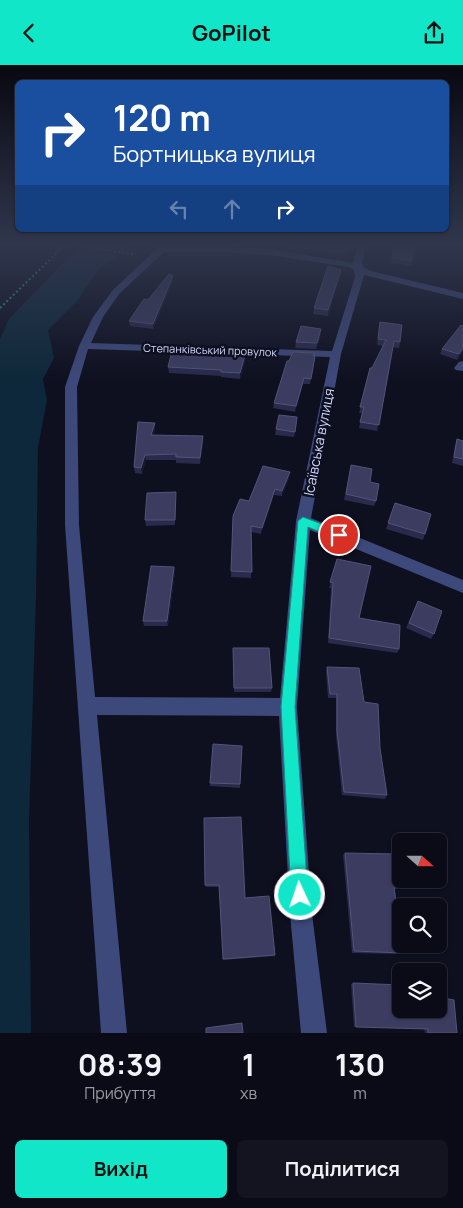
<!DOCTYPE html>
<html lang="uk">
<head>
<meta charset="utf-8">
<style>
  :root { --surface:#0a0b17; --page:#131420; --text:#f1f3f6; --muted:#999ba1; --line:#2a2b36; --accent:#11e6c8 }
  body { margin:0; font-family:Manrope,sans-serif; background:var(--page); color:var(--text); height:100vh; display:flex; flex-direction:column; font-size:19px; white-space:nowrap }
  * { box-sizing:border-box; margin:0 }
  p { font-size:16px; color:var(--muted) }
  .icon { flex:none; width:28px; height:28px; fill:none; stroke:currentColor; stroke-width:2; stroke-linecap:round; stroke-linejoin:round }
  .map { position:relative; height:968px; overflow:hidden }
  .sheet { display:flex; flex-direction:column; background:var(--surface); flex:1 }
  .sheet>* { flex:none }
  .hud { position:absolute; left:15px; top:15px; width:434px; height:152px; border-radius:8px; box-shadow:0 1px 4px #0004,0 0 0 1px var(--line); background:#1a4fa0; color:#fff; overflow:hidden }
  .needle { width:32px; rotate:111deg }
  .controls { position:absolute; left:392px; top:768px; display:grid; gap:10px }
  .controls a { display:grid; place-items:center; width:55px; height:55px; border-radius:8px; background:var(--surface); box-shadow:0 1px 4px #0004,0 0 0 1px var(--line); font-size:25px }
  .pin { position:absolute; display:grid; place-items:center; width:42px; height:42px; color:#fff; margin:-21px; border:2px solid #fff; border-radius:50%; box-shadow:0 1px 5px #0007 }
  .me { position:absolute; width:55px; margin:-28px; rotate:357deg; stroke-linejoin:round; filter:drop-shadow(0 0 4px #0008) }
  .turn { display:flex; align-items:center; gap:18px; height:105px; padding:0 15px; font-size:22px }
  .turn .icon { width:65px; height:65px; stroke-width:2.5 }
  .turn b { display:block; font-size:35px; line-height:42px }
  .lanes { display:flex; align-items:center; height:48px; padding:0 15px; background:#0003; justify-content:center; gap:25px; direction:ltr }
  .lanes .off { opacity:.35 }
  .eta { display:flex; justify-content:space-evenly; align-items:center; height:85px; text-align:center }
  .eta b { font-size:30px; font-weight:700; line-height:35px }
  .button { display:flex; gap:10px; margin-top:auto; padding:10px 15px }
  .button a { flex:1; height:58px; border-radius:8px; background:var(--accent); color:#111; font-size:20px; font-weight:700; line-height:58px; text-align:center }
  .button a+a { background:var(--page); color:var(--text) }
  header { display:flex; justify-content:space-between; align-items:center; height:65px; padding:0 15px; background:var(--accent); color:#111; font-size:22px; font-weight:700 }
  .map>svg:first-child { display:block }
  .water { fill:#0d283a }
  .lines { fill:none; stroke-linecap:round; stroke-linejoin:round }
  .path { stroke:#37a986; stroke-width:2; stroke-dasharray:2 2.5; stroke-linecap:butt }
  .minor { fill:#3d497b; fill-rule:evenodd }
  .wall { fill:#292a4c }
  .shaded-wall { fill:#161732 }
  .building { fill:#3b3c5f; stroke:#525478 }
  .route { fill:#11e6c8; stroke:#0b9682 }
  .labels { text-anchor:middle; stroke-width:5; stroke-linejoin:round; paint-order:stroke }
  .far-street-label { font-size:11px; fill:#d0d6fc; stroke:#0e0f1f }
  .street-label { font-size:14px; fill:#d0d6fc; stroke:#0e0f1f }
</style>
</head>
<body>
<header><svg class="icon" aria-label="back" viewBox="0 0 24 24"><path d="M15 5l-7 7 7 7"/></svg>GoPilot<svg class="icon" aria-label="share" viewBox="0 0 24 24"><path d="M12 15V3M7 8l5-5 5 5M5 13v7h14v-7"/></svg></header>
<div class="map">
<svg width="463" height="968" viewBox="0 0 463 968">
  <rect width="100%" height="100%" fill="#0e0f1f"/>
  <!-- water -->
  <path class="water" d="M86 180H133L98 205 78 235 48 265 54 293 43 314 47 335 38 383 36 534 29 756 31 968H0V274L9 254 65 196Z"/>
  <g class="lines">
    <!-- path -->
    <path class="path" d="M78 180 136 190
      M64 181 76 180
      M0 243 65 180"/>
    <!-- minor -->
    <path class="minor" d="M161 180 269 184 353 198 358 180H366L362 197 363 202 371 206 463 228V234L364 210 341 289 311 453 463 515V528L310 465 297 642 312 849 327 968H301L290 849 279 651 97 650 127 968H101L65 460V322L79 281 93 252 113 225ZM164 187H218L269 190 349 202 354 205 355 212 332 286 91 278 103 252 119 229ZM88 284 330 292 296 456 280 633 95 632 79 460 77 322Z
      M463 296V306L456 305 454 303 459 297Z"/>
  </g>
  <!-- wall -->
  <path class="wall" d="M275 180H348L347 187 343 186V189Z
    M394 180 412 196 411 201 391 198Z
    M340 210 328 251 313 249 314 243Z
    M173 211V216L153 264 130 261 129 256 148 235Z
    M379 263 400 277 399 283 393 282 377 366 359 363 362 348H359L370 303H372L383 281 377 280Z
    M321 270 316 284 295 283 296 277Z
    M442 284 463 286 457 295 440 289Z
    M245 290V296L240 314 221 312V311L169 308 168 302Z
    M313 290 315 291 310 319H303L295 347 273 343 274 338 289 296Z
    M155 358V363L154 370 203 377 200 399 176 398V395H146L142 409 135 408 134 402Z
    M297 358 294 372 275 370 276 364Z
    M457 374 463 376V401L452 398 455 380Z
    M351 400 370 417 376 436 374 441 344 435Z
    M289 413 282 431 274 430 261 469 251 467V513L231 512 233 451 249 436Z
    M176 433 175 460 146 461 145 455Z
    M395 438 425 469 423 475 386 464Z
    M337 494 359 553 399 584 397 588 328 578 331 523H329Z
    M174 502 175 507 168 561H144L143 556Z
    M418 536 434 569 431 574 406 563Z
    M233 583 272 623 271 627H234Z
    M327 602 364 637 380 683 387 730 385 734 342 730 336 670V633H328L326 607Z
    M242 681 240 723 210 721V718Z
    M204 753 245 833 275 890V891L223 895 219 822H206L205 820Z
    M345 788 400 822 397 824H394L402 888 399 889 352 888 343 790Z
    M353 918 401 944 457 968H425L424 964 354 962 351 919Z"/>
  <!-- shaded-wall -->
  <path class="shaded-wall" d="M341 205 340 210 328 251V245Z
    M173 211V216L153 264V259Z
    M321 264V270L316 284 317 278Z
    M463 283V286L457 295 459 289Z
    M245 290V296L240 314V308Z
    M304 313 303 319 295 347 296 341Z
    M155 358V363L152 376 151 370Z
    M203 371V377L200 399V393Z
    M145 390 146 395 142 409 141 403Z
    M290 407 289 413 282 431V426Z
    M275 424 274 430 261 469 262 463Z
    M174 502 175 507 168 561 167 556Z"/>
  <!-- building -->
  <path class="building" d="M316 180H348L347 182 344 181 343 184Z
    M394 180H414L412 196 392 193Z
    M328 201 341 205 328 245 314 243Z
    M169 209 173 211 153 259 129 256 144 234 148 235Z
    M380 257 402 260 400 277 394 276 379 360 360 357 364 342H360L370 303H372L386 275 378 274Z
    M461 260 463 261V283L459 289 442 284Z
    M301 261 321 264 317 278 296 277Z
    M172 286 245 290 240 308 221 307V305L168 302Z
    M293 287 314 288 313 290 315 291 311 314 304 313 296 341 274 338 287 296H289Z
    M279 350 297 352 295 367 276 364Z
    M138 357 155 358 151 370 203 371 200 393 176 392V389L145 390 141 403 134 402Z
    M457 374 463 376V394L454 392Z
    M351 400 372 404 370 417 379 419 376 436 346 429Z
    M263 401 290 407 282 426 275 424 262 463 251 461 252 507 231 506 233 451 240 434 249 436Z
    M176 427 175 455H145L147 428Z
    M395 438 431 449 425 469 388 458Z
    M337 494 371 501 359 553 400 560 399 584 329 573 333 518 330 517Z
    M151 501 174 502 167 556H143Z
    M418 536 442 546 434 569 409 558Z
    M233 583H269L272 623H234Z
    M327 602 359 603 364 637 378 639 380 683 387 730 344 727 337 666V629H330Z
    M213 679 242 681 240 719 210 718Z
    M241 752 245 833 269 831 275 890 223 894 219 820H205L204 753Z
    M345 788 395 789 400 822 394 821 402 888 354 886Z
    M353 918 401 920V944H439V932L454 935 457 968H428V964L356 962Z
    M242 958 243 968H206V963Z"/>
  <!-- sky -->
  <linearGradient id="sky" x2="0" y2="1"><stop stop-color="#080811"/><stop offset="0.57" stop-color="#30374d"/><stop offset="1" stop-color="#30374d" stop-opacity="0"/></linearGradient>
  <rect width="463" height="316" fill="url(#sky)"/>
  <!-- route -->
  <path class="route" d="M303 452 343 467 344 470 339 475 308 462 295 642 308 830 306 836 300 839 294 836 291 830 281 642 298 456Z"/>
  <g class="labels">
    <!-- far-street labels -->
    <g class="far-street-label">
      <text transform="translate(210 285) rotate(2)" y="4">Степанківський провулок</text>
    </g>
    <!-- street labels -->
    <g class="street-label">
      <text transform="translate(319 377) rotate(-79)" y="5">Ісаївська вулиця</text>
    </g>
  </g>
</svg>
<div class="controls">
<a><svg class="needle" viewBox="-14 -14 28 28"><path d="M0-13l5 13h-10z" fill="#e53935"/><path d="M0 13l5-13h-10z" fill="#999ba1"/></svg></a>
<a><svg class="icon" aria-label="search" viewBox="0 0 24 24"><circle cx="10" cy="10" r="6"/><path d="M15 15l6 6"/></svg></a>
<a><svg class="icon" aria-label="layers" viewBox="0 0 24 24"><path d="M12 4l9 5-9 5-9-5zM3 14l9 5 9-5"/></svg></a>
</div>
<div class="pin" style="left:339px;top:470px;background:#d93025"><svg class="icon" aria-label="arrive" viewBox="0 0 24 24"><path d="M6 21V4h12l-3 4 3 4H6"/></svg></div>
<svg class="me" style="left:300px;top:830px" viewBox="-20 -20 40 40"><circle r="17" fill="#11e6c8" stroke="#fff" stroke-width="3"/><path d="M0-11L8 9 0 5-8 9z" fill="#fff"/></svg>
<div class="hud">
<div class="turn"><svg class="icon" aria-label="right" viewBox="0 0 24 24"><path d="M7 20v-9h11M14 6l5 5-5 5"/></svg><div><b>120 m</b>Бортницька вулиця</div></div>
<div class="lanes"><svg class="icon off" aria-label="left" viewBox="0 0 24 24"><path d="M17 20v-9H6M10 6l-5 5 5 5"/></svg><svg class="icon off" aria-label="ahead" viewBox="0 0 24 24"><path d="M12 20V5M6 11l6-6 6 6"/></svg><svg class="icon" aria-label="right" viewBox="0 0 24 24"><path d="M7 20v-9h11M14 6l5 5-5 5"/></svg></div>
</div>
</div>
<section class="sheet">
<div class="eta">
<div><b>08:39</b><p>Прибуття</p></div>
<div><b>1</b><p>хв</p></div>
<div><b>130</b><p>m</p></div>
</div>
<div class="button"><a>Вихід</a><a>Поділитися</a></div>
</section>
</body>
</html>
